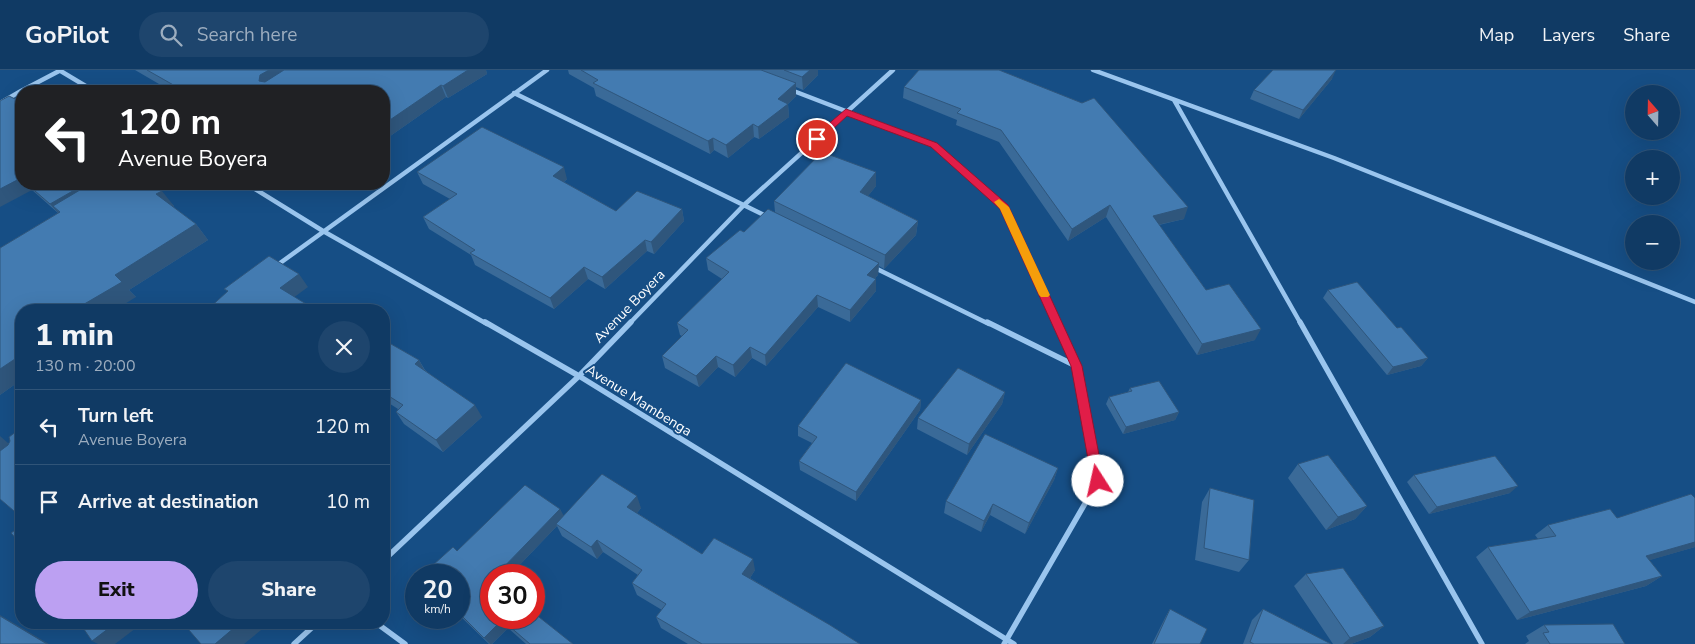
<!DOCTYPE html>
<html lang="en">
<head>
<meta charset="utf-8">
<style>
  :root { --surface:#103a64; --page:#1e456d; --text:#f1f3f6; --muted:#9cadbf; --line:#305478; --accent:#bca0f2 }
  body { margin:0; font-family:"Nunito Sans",sans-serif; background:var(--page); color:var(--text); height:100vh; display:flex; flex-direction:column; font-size:19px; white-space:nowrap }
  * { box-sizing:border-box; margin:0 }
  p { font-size:16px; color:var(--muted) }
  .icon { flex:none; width:28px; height:28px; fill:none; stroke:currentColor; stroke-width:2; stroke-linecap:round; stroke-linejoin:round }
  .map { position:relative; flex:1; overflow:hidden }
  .details { position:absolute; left:15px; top:234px; width:375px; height:325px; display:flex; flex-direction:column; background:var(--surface); border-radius:20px; box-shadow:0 5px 20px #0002,0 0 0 1px var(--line) }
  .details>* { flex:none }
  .guide { position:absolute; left:15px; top:15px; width:375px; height:105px; border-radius:20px; box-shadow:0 5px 20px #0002,0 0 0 1px var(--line); background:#202124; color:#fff; overflow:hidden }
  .needle { width:32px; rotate:340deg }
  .fabs { position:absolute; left:1625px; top:15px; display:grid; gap:10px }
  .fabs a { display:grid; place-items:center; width:55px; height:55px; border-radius:50%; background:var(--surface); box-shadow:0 5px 20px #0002,0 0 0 1px var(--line); font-size:25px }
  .speed { position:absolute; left:405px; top:494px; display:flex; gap:10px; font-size:25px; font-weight:700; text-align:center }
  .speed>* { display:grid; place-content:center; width:65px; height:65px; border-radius:50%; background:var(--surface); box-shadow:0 5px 20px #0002,0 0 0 1px var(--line); line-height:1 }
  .speed small { font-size:12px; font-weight:400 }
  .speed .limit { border:8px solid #d22; background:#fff; color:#111 }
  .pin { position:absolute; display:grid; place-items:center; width:42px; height:42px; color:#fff; margin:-21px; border:2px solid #fff; border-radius:50%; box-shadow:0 1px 5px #0007 }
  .me { position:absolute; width:55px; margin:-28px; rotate:350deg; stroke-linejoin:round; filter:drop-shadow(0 0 4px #0008) }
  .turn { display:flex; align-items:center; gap:18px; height:105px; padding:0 20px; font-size:22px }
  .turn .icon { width:65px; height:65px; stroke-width:2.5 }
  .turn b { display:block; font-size:35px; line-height:42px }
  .round { display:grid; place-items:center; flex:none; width:52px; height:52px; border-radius:26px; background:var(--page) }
  .head { display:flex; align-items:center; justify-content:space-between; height:85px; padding:0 20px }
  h1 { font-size:30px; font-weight:800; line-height:38px }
  .action { display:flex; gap:10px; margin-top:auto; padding:10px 20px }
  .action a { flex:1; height:58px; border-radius:30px; background:var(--accent); color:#111; font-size:20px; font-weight:800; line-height:58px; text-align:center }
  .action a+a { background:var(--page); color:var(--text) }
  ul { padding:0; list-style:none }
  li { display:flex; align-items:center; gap:15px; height:75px; padding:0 20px; border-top:1px solid var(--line) }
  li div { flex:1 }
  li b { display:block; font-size:19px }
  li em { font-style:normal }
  header { display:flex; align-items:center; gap:30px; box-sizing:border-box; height:70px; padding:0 25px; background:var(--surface); border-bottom:1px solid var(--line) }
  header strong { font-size:24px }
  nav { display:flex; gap:28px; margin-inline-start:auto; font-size:18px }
  .search { width:350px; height:45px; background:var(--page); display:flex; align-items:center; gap:12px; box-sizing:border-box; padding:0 18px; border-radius:28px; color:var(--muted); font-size:19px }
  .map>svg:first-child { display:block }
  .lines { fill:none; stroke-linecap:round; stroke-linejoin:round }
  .street-far1 { stroke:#9ac5ee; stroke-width:4.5 }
  .street { stroke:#9ac5ee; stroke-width:5.5 }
  .wall { fill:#3a6a98 }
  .shaded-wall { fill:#2f567c }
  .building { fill:#437bb1; stroke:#2f567c }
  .route { fill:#e11d48; stroke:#92132f }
  .slow { fill:#f59e0b }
  .labels { text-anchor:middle; stroke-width:4; stroke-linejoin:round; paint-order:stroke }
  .street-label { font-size:14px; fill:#fff; stroke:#164e85 }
</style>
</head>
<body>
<header>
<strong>GoPilot</strong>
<div class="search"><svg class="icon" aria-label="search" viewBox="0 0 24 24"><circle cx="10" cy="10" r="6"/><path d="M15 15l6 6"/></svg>Search here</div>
<nav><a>Map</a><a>Layers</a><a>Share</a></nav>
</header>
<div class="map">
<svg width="1695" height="574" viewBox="0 0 1695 574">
  <rect width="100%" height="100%" fill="#164e85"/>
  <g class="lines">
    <!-- street-far1 -->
    <path class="street-far1" d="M59 0 94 21
      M1093 0 1334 88 1695 232
      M791 20 934 75 1004 137 1058 254
      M21 21 61 0
      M514 23 768 147
      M1174 30 1301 254
      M0 33 21 21
      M247 114 323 161 487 254
      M276 196 547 0
      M875 198 989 254
      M629 254 744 135 893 0"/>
    <!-- street -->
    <path class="street" d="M485 252 579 306 1014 574
      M987 252 1076 296
      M1300 252 1482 574
      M384 490 579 306 631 252
      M375 552 405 574
      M294 574 318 552
      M1004 574 1098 411 1077 296 1057 252"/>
  </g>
  <!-- wall -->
  <path class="wall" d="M135 0H486L487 4 448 28 446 27 386 69 390 77 384 80V21H171Z
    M568 0H818V5L803 20 796 17V26L788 34 789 47 759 69 754 67 728 88 714 80 710 84 596 26 594 18 569 4Z
    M919 0 1184 149 1159 155 1206 220 1255 270 1197 285 1106 147 1068 171 999 72 956 55 957 50 903 28 904 17Z
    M1332 9 1299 49 1250 29 1254 20Z
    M417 102 567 109 564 112 616 141 682 139 684 151 654 184 647 181 605 219 588 209 554 239 475 195 471 185 429 159 423 147 450 129 423 114Z
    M21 114H150L174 136 173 137 196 154 208 170 129 220 136 227 21 240V310L0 325V178L58 143 32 120Z
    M876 116 868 126 918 151 916 165 884 199 879 196 878 205 875 208 876 221 850 252 818 237 766 296 752 288 735 307 718 297 699 317 665 298 662 286 682 266 680 265 677 253 722 209 708 200 706 188 775 142 774 131Z
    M1328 220 1397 258 1428 288 1421 296 1387 305 1323 228Z
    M384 270 419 290 425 300 482 347 443 382 404 354 396 342 398 339 384 330Z
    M1130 318 1179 342 1175 350 1123 364 1106 334 1109 327 1128 322Z
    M1005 322 1002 334 967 385 917 359 918 348Z
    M921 330 920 340 856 431 800 400 799 391 812 373 798 366V356Z
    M1298 394 1367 436 1355 449 1326 460 1288 408Z
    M1058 398 1054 410 1025 464 990 445 981 462 944 443 946 431Z
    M1414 405 1510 423 1429 444 1407 412Z
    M1210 418 1249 490 1239 502 1195 490 1202 432Z
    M641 438 637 443 702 484 755 500 750 508 860 574H688L661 558 656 547 662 540 637 525 632 513 638 505 603 482 597 489 562 466 557 456 510 505H491L534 548 573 574H526L508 558 492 574H489L459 545V505L457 481 560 439 563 446Z
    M1617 448 1695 477 1649 490 1662 506 1646 516 1517 550 1476 487 1488 477 1538 469 1535 465 1548 455Z
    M1306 504 1384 556 1370 567 1351 574H1333L1294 516Z
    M1170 539 1200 574H1152L1166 546Z
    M1263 539 1331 574H1243L1252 550Z
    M1544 555 1625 574H1525L1529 571 1526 566Z"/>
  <!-- shaded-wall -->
  <path class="shaded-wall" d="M269 0H296L267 21 259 11 260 5Z
    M468 0H486L487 4 448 28 443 16Z
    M810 0H818V5L803 20 802 7Z
    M1336 0 1332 9 1299 49 1303 40Z
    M796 13V26L786 36 788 34 789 47 759 69 758 57 778 29Z
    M441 15 446 27 386 69 390 77 384 80V54Z
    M753 54 754 67 728 88 726 75Z
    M713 68 714 80 710 84 708 71Z
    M564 97 567 109 557 118 553 106Z
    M876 102V116L860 136V122Z
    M21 108V114H26L32 120 0 137V119Z
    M85 114H105L53 136 62 145 61 146 50 134Z
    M162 121 174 136 168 140 156 124Z
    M1110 135 1106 147 1068 171 1072 159Z
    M1188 137 1184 149 1148 157 1153 146Z
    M682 139 684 151 654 184 651 172Z
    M918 151 916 165 884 199 885 185Z
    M196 154 208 170 129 220 136 227 115 240H74L115 205Z
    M645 170 647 181 605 219 602 207Z
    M879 193 878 205 867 217V205Z
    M584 197 588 209 554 239 550 228Z
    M299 204 308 217 289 231 280 218Z
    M876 209V221L850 252V240Z
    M817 225 818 237 766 296 765 285Z
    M1261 259 1255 270 1197 285 1202 274Z
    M750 277 752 288 735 307 733 295Z
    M21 285V310L0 325V299Z
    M716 286 718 297 699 317 696 306Z
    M1428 288 1421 296 1387 305 1393 297Z
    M419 290 426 303 415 294Z
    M1005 322 1002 334 967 385 969 374Z
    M921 330 920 340 856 431V422Z
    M475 335 482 347 443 382 436 370Z
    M1179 342 1175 350 1123 364 1126 357Z
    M0 366 16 380 0 391Z
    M1058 398 1054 410 1025 464 1029 453Z
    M1518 416 1510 423 1429 444 1437 437Z
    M637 426 641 438 632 449 627 437Z
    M993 434 990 445 981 462 984 451Z
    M1367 436 1355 449 1326 460 1338 447Z
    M560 439 565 448 556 454 557 456 510 505H496Z
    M597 470 603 482 597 489 591 477Z
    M1695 472V477L1630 496 1646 486Z
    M753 489 755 500 745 516 742 504Z
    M1662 506 1646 516 1517 550 1530 542Z
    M0 545 49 574H47L0 546Z
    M501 550 508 558 492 574H490L484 568Z
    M117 552H144L115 574H98L92 571Z
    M241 552H262L266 556 244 574H215Z
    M1384 556 1370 567 1351 574H1343L1350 568Z"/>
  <!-- building -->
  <path class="building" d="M147 0H269L260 5 259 11 265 12 284 0H468L443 16 441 15 384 54V21H184Z
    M581 0H761L796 13 778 29 788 34 758 57 753 54 726 75 713 68 708 71 593 13 598 10Z
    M784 0H810L802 7Z
    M919 0H999L1082 33 1094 28 1188 137 1153 146 1206 220 1229 214 1261 259 1202 274 1110 135 1072 159 1001 60 957 43 961 39 904 17Z
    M1273 0H1336L1303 40 1254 20Z
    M9 26 21 32V109V108L0 119V31Z
    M482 57 564 97 553 106 616 141 637 121 682 139 651 172 645 170 602 207 584 197 550 228 470 183 475 180 423 147 457 124 417 102Z
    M822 82 876 102 860 122 918 151 885 185 774 131Z
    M27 114H85L50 134Z
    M90 114H150L162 121 156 124 196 154 115 205 122 212 74 240H21V285L0 299V178L60 142 53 136Z
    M768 139 879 193 867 205 876 209 850 240 817 225 765 285 750 277 733 295 716 286 696 306 662 286 688 260 677 253 729 202 706 188 740 160 744 162Z
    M269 186 299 204 280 218 316 240H207L228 221 224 219Z
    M1357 212 1397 258 1401 257 1428 288 1393 297 1328 220Z
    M384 270 419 290 415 294 475 335 436 370 396 342 403 335 384 323Z
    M846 293 921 330 856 422 799 391 817 367 798 356Z
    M958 298 1005 322 969 374 918 348Z
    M1159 311 1179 342 1126 357 1109 327 1132 321 1130 318Z
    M21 358V447L0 429V381L8 375 10 371 9 367Z
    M985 364 1058 398 1029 453 993 434 984 451 946 431Z
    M1328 385 1367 436 1338 447 1298 394Z
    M1495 386 1518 416 1437 437 1414 405Z
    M602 404 637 426 627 437 702 484 714 468 753 489 742 504 830 555 860 574H702L656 547 666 534 632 513 642 500 597 470 591 477 556 454Z
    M525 415 560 439 496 505H491V548H502L501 549 502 550 484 568 459 543V505H422L453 477 457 481Z
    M1210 418 1254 430 1249 490 1204 478Z
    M1691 424 1695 428V472L1646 486 1662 506 1530 542 1488 477 1556 466 1548 455 1610 439 1617 448Z
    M21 456V474L11 463Z
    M1343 498 1384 556 1350 568 1306 504Z
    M1170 539 1207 559 1200 574H1154Z
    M1263 539 1331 574H1254L1250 572Z
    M534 543 573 574H530L501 549 502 548H534Z
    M0 546 47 574H0Z
    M79 552H117L92 571Z
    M182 552H241L215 574H201Z
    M1613 554 1625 574H1550L1543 563 1549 562 1544 555Z"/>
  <!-- route -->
  <path class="route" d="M846 39 937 73 1008 135 1082 296 1104 411 1102 415 1098 416 1093 415 1092 411 1071 296 1000 139 931 77 847 46 820 71H813V67Z"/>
  <!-- slow -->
  <path class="slow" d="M999 129 1009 137 1050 225 1048 227H1041L1039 225 1000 139 994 132Z"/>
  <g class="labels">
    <!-- street labels -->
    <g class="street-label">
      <text transform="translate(629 236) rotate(-46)" y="5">Avenue Boyera</text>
      <text transform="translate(639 330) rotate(32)" y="5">Avenue Mambenga</text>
    </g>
  </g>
</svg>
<div class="fabs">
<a><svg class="needle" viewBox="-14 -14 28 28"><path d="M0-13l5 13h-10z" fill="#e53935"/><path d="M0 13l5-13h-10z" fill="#9cadbf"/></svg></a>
<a>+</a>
<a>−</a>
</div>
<div class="speed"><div>20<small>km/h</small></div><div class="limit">30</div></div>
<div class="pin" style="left:817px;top:69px;background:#d93025"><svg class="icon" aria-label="arrive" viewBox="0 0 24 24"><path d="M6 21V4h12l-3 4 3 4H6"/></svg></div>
<svg class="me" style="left:1098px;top:411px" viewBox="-20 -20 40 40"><circle r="19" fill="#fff"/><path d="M0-13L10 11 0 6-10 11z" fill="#e11d48"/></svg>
<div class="guide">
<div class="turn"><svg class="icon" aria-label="left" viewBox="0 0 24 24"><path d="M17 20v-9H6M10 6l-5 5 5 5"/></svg><div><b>120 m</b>Avenue Boyera</div></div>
</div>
<section class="details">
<div class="head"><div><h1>1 min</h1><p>130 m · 20:00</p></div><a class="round"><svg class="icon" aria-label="close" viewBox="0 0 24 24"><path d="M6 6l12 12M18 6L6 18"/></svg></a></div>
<ul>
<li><svg class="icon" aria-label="left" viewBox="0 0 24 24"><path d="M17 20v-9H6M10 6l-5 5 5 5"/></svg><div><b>Turn left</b><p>Avenue Boyera</p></div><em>120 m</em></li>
<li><svg class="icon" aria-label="arrive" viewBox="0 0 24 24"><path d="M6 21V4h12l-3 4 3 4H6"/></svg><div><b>Arrive at destination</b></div><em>10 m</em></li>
</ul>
<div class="action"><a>Exit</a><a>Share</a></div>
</section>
</div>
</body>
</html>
